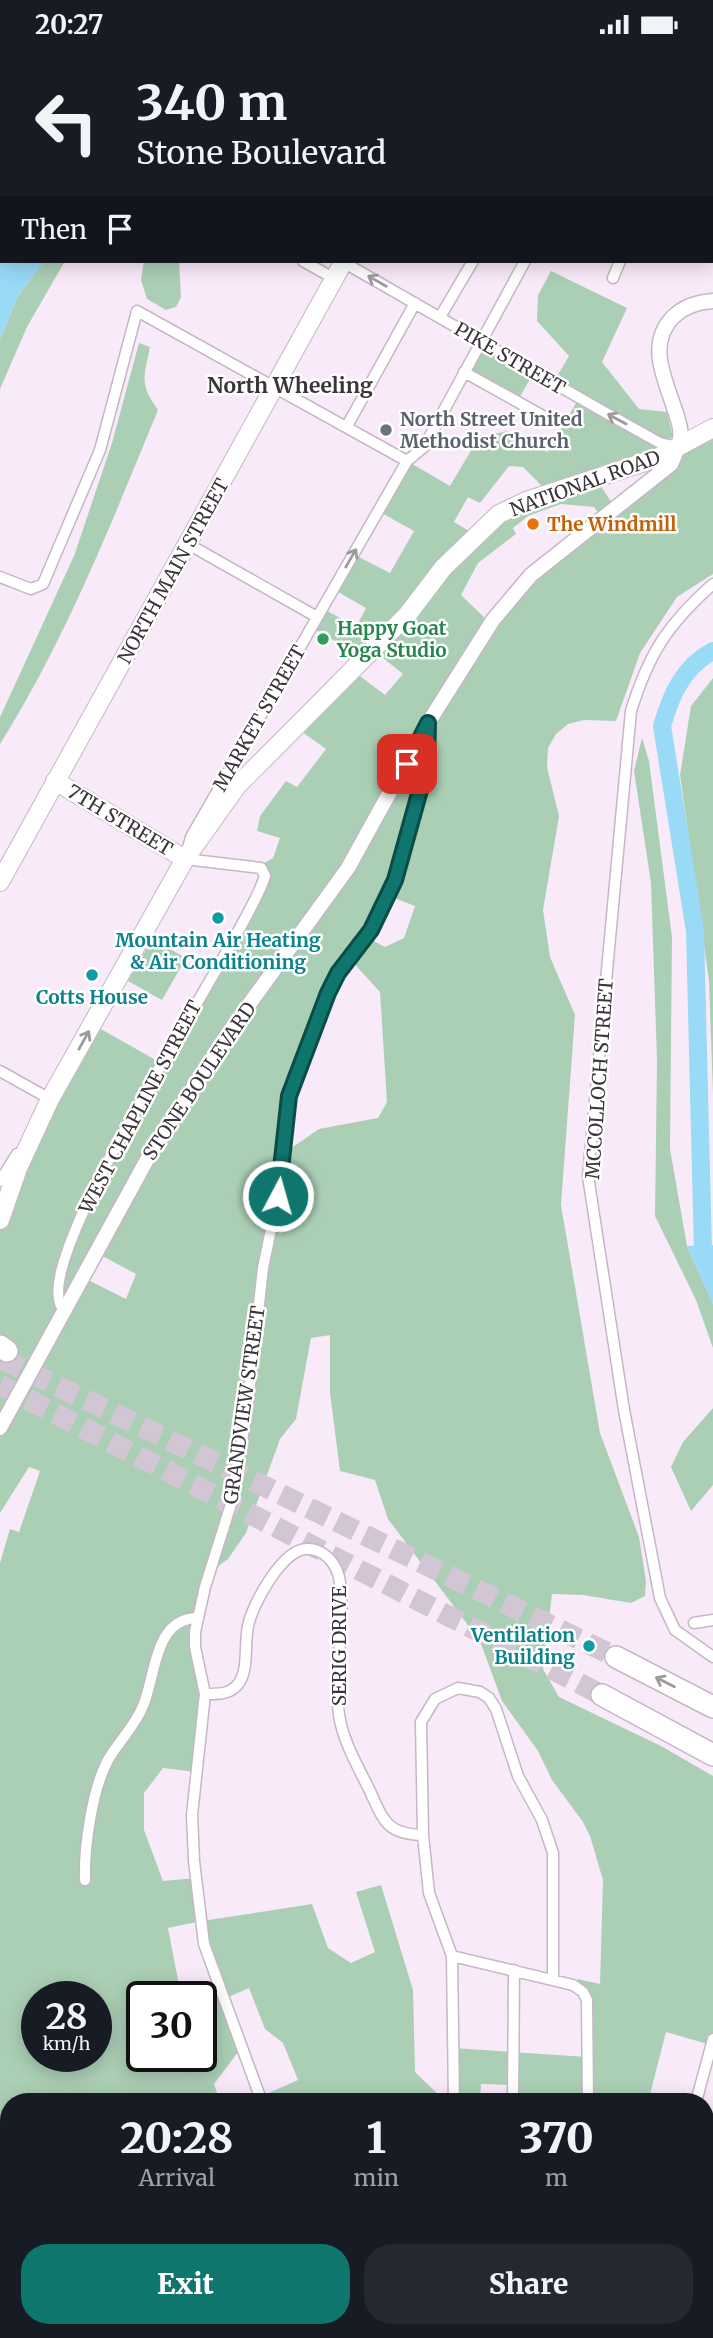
<!DOCTYPE html>
<html lang="en">
<head>
<meta charset="utf-8">
<style>
  :root { --surface:#171b24; --page:#242831; --text:#f1f3f6; --muted:#9ea1a6; --accent:#0f766e }
  body { margin:0; font-family:Merriweather,serif; background:var(--page); color:var(--text); height:100vh; display:flex; flex-direction:column; font-size:26px; white-space:nowrap }
  * { box-sizing:border-box; margin:0 }
  p { font-size:23px; color:var(--muted) }
  .icon { flex:none; width:38px; height:38px; fill:none; stroke:currentColor; stroke-width:2; stroke-linecap:round; stroke-linejoin:round }
  .map { position:relative; flex:1; overflow:hidden }
  .panel { position:absolute; left:0px; top:2044px; width:714px; height:245px; display:flex; flex-direction:column; background:var(--surface); border-radius:28px 28px 0 0; box-shadow:0 4px 18px #0003 }
  .panel>* { flex:none }
  .hud { position:absolute; left:0px; top:0px; width:714px; height:214px; box-shadow:0 4px 18px #0003; background:#171b24; color:var(--text); overflow:hidden }
  .speed { position:absolute; left:21px; top:1932px; display:flex; gap:14px; font-size:35px; font-weight:700; text-align:center }
  .speed>* { display:grid; place-content:center; width:91px; height:91px; border-radius:50%; background:var(--surface); box-shadow:0 4px 18px #0003; line-height:1 }
  .speed small { font-size:18px; font-weight:400 }
  .speed .limit { border:4px solid #111; border-radius:10px; background:#fff; color:#111 }
  .pin { position:absolute; display:grid; place-items:center; width:60px; height:60px; color:#fff; margin:-30px; border-radius:14px; box-shadow:0 4px 10px #0006 }
  .me { position:absolute; width:77px; margin:-38px; rotate:6deg; stroke-linejoin:round; filter:drop-shadow(0 0 5px #0008) }
  .turn { display:flex; align-items:center; gap:24px; height:147px; padding:0 21px; font-size:32px }
  .turn .icon { width:91px; height:91px; stroke-width:2.5 }
  .turn b { display:block; font-size:49px; line-height:60px }
  .then { display:flex; align-items:center; height:66px; padding:0 21px; background:#0003; gap:14px; font-size:26px }
  .eta { display:flex; justify-content:space-evenly; align-items:center; height:119px; text-align:center }
  .eta b { font-size:42px; font-weight:800; line-height:49px }
  .action { display:flex; gap:14px; margin-top:auto; padding:14px 21px }
  .action a { flex:1; height:80px; border-radius:28px; background:var(--accent); color:#fff; font-size:28px; font-weight:800; line-height:80px; text-align:center }
  .action a+a { background:var(--page); color:var(--text) }
  .status { display:flex; justify-content:space-between; align-items:center; height:49px; padding:0 35px; background:var(--surface); direction:ltr }
  .status svg { height:19px; fill:currentColor }
  .map>svg:first-child { display:block }
  .green { fill:#abcfb5; fill-rule:evenodd }
  .water { fill:#99daf7 }
  .lines { fill:none; stroke-linecap:round; stroke-linejoin:round }
  .river { stroke:#99daf7; stroke-width:18 }
  .motorway-tunnel { stroke:#d3c6d4; stroke-width:21; stroke-dasharray:21 10; stroke-linecap:butt }
  .minor-casing { stroke:#c5b7c6; stroke-width:13 }
  .tertiary-casing { stroke:#c5b7c6; stroke-width:17 }
  .primary-casing { stroke:#c5b7c6; stroke-width:20 }
  .motorway-casing { stroke:#c5b7c6; stroke-width:24 }
  .minor { stroke:#fff; stroke-width:10 }
  .tertiary { stroke:#fff; stroke-width:14 }
  .primary { stroke:#fff; stroke-width:18 }
  .motorway { stroke:#fff; stroke-width:21 }
  .oneway { stroke:#9d9a9d }
  .route-casing { stroke:#0a4d48; stroke-width:18 }
  .route { stroke:#0f766e; stroke-width:12 }
  .worship-dot { fill:#6b7280; stroke:#fff; stroke-width:2.5 }
  .food-dot { fill:#e8710a; stroke:#fff; stroke-width:2.5 }
  .leisure-dot { fill:#2e9e5b; stroke:#fff; stroke-width:2.5 }
  .culture-dot { fill:#0f9aa8; stroke:#fff; stroke-width:2.5 }
  .labels { text-anchor:middle; stroke-width:5; stroke-linejoin:round; paint-order:stroke }
  .street-label { font-size:19px; fill:#3b353b; stroke:#fff }
  .worship-label { font-size:19px; font-weight:bold; fill:#5b616d; stroke:#fff; text-anchor:start }
  .food-label { font-size:19px; font-weight:bold; fill:#c56008; stroke:#fff; text-anchor:start }
  .leisure-label { font-size:19px; font-weight:bold; fill:#27864d; stroke:#fff; text-anchor:start }
  .culture-label { font-size:19px; font-weight:bold; fill:#0d838f; stroke:#fff }
  .neighbourhood-label { font-size:21px; font-weight:bold; fill:#3b353b; stroke:#fff }
</style>
</head>
<body>
<div class="status"><b>20:27</b><svg viewBox="0 0 49 12"><path d="M0 12V9h3v3zM5 12V6h3v6zM10 12V3h3v9zM15 12V0h3v12zM26 1h20v11H26zM47 4h2v5h-2z"/></svg></div>
<div class="map">
<svg width="713" height="2289" viewBox="0 0 713 2289">
  <rect width="100%" height="100%" fill="#f9eafa"/>
  <!-- green -->
  <path class="green" d="M44 212H65L27 278 0 340V290L19 245Z
    M144 212H179L181 248 176 258 166 261 147 250 141 231Z
    M551 222 627 259 602 313 639 360 667 363 673 388 666 392 679 399 713 379V525L677 548 640 604 616 672 584 671 568 675 556 685 548 699 547 718 559 767 543 861 550 908 575 966 561 1156 600 1384 639 1488 646 1532 645 1547 631 1554 583 1546 552 1545 543 1620 559 1648 661 1697 713 1727V2009L711 1996 666 1983 648 2053H513L512 2036 481 2035 480 2053H454L453 1999 587 2008V1951L573 1936 578 1930 600 1935 603 1831 590 1787 583 1773 552 1731 538 1702 502 1652 480 1592 388 1470 375 1431 340 1422 330 1344V1286L311 1289 296 1370 280 1390 246 1484 228 1510 209 1524 197 1569 205 1645 195 1723 163 1719 144 1744V1781L163 1832 196 1829 202 1872 312 1855 328 1899 351 1914 375 1903 356 1843 381 1836 413 1941 415 2023 446 2053H262L260 2048 298 2031 283 1994 265 1980 249 1939 224 1950 242 1998 214 2035 220 2053H9V2236L0 2230V1514L10 1480 19 1483 40 1422 29 1418 0 1464V1171L92 975 161 1014 264 832 259 817 273 809 280 789 257 782 260 767 286 732 297 738 326 700 295 678 352 621 385 646 403 625 373 601 364 609 311 578 322 559 356 578 366 559 333 540 353 505 390 524 414 482 378 462 407 412 450 437 479 388 508 382 548 403 579 349 553 334 569 307 537 272 538 246ZM671 415 615 459 597 431ZM509 417 523 418 550 445 476 486 454 473 468 448 480 454ZM561 455 594 458 602 469 507 551 490 574 461 546 478 514 516 485 513 479 528 467ZM389 847 415 857 404 889 385 898 366 888ZM349 909 380 943 387 1053 378 1069 319 1080 284 1104 289 1047ZM95 1203 136 1225 126 1250 82 1228ZM201 1872 223 1950 201 1948V2007H142V1948H197L179 1936 168 1879ZM37 1948H96V2007H37Z
    M481 292 534 323 517 353 464 324Z
    M139 294 150 298C144 328 139 335 158 361 111 475 66 590 0 695V668L74 507 112 394Z
    M713 629V1045L709 932 680 726 691 657Z
    M642 689 649 712 672 888 670 1100 687 1197 713 1255V1299L696 1251 655 1167 657 1011 651 834 634 722Z
    M152 890 186 909 162 951 128 932Z
    M713 1359V1436L691 1462 671 1418 683 1393Z
    M705 2101 713 2103V2258L705 2255Z
    M50 2280H305L311 2289H48Z
    M407 2280H602L599 2289H409Z"/>
  <!-- water -->
  <path class="water" d="M0 0H154L2 2V212H44L19 245 0 290Z
    M713 1196V1255L687 1197Z"/>
  <g class="lines">
    <!-- river -->
    <path class="river" d="M713 602C683 618 671 646 662 677L695 882 703 1203 713 1227"/>
    <!-- motorway-tunnel -->
    <path class="motorway-tunnel" d="M2 1310 616 1608
      M0 1336 602 1646"/>
    <defs>
      <path id="minor" d="M412 2 413 0
        M588 2 589 0
        M705 2 706 0
        M303 212 335 230
        M343 213 599 360 660 394 676 398
        M613 229 620 212
        M440 268 473 212
        M464 323 552 372
        M347 377 415 254
        M188 495 317 568
        M0 528 31 540 43 535 100 401 137 262 407 412
        M713 535C668 575 649 604 631 662L588 1127 624 1361 660 1549 675 1581 713 1608
        M0 1022 50 1050
        M0 1132 17 1105
        M64 1261C20 1218 246 890 265 827L261 819 185 810 191 788 407 412 424 398 525 212
        M694 1574 713 1571
        M205 1645C218 1645 230 1646 239 1634 249 1619 244 1595 248 1577 252 1556 282 1501 306 1500 322 1499 335 1512 339 1528 347 1567 333 1624 339 1666 343 1692 357 1716 369 1740 383 1770 385 1785 423 1786
        M85 1831C84 1799 92 1740 108 1711 119 1692 135 1677 143 1657 156 1626 154 1570 197 1569
        M452 1907 573 1936 583 1943 587 1951 588 2053
        M262 2053 204 1895 194 1812 192 1766 205 1645 195 1598V1583L205 1538 231 1455 247 1362 263 1219 278 1147 289 1047 328 944 349 909 371 881 395 831 427 716 428 674
        M454 2053 452 1907 429 1844 423 1786 421 1673 435 1650 458 1639 480 1643 489 1649 496 1660 518 1727 542 1771 553 1804V1930
        M513 2053 514 1921
        M696 2053 713 1990
        M369 2280 372 2289
        M510 2280V2289
        M610 2280 617 2289
        M0 2283 11 2289
        M471 2289 473 2280
        M634 2289 636 2280"/>
      <path id="tertiary" d="M0 1379 149 1107 229 983 348 819 428 674 493 571 531 526 671 415C676 404 682 392 680 379 673 343 641 299 674 267 685 257 697 253 713 252"/>
      <path id="primary" d="M462 2 463 0
        M55 732 185 810
        M0 833 344 212
        M0 1171 18 1119 50 1050 185 810 237 737 408 565 443 519 499 465 526 452 657 409 713 379"/>
      <path id="motorway" d="M0 1297 7 1302
        M616 1608 713 1658
        M602 1646 713 1706"/>
    </defs>
    <!-- minor casing -->
    <use href="#minor" class="minor-casing"/>
    <!-- tertiary casing -->
    <use href="#tertiary" class="tertiary-casing"/>
    <!-- primary casing -->
    <use href="#primary" class="primary-casing"/>
    <!-- motorway casing -->
    <use href="#motorway" class="motorway-casing"/>
    <!-- minor -->
    <use href="#minor" class="minor"/>
    <!-- tertiary -->
    <use href="#tertiary" class="tertiary"/>
    <!-- primary -->
    <use href="#primary" class="primary"/>
    <!-- motorway -->
    <use href="#motorway" class="motorway"/>
  </g>
  <!-- one-way arrows -->
  <defs><path id="oneway-shaft" d="M-6 0H5M1.5-3L5.5 0L1.5 3" fill="none" stroke-width="1.6" stroke-linecap="round" stroke-linejoin="round" transform="scale(1.75)"/></defs>
  <g class="oneway">
    <use href="#oneway-shaft" transform="translate(377 232) rotate(-150)"/>
    <use href="#oneway-shaft" transform="translate(617 370) rotate(-152)"/>
    <use href="#oneway-shaft" transform="translate(351 509) rotate(-60)"/>
    <use href="#oneway-shaft" transform="translate(84 991) rotate(-61)"/>
    <use href="#oneway-shaft" transform="translate(665 1633) rotate(-153)"/>
  </g>
  <g class="lines">
    <defs>
      <path id="route" d="M278 1147 289 1047 328 944 338 924 371 881 395 831 427 716 428 674 407 715"/>
    </defs>
    <!-- route casing -->
    <use href="#route" class="route-casing"/>
    <!-- route -->
    <use href="#route" class="route"/>
  </g>
  <!-- markers -->
  <circle class="worship-dot" cx="386" cy="381" r="7"/>
  <circle class="food-dot" cx="533" cy="475" r="7"/>
  <circle class="leisure-dot" cx="323" cy="590" r="7"/>
  <g class="culture-dot">
    <circle cx="218" cy="869" r="7"/>
    <circle cx="92" cy="926" r="7"/>
    <circle cx="589" cy="1597" r="7"/>
  </g>
  <g class="labels">
    <!-- street labels -->
    <g class="street-label">
      <text transform="translate(510 309) rotate(30)" y="7">PIKE STREET</text>
      <text transform="translate(585 434) rotate(-20)" y="7">NATIONAL ROAD</text>
      <text transform="translate(173 522) rotate(-61)" y="7">NORTH MAIN STREET</text>
      <text transform="translate(259 669) rotate(-60)" y="7">MARKET STREET</text>
      <text transform="translate(120 771) rotate(31)" y="7">7TH STREET</text>
      <text transform="translate(599 1030) rotate(-86)" y="7">MCCOLLOCH STREET</text>
      <text transform="translate(199 1032) rotate(-56)" y="7">STONE BOULEVARD</text>
      <text transform="translate(140 1058) rotate(-62)" y="7">WEST CHAPLINE STREET</text>
      <text transform="translate(244 1356) rotate(-82)" y="7">GRANDVIEW STREET</text>
      <text transform="translate(339 1597) rotate(-90)" y="7">SERIG DRIVE</text>
    </g>
    <!-- worship labels -->
    <g class="worship-label">
      <text x="400" y="377">North Street United<tspan x="400" dy="22">Methodist Church</tspan></text>
    </g>
    <!-- food labels -->
    <g class="food-label">
      <text x="547" y="482">The Windmill</text>
    </g>
    <!-- leisure labels -->
    <g class="leisure-label">
      <text x="337" y="586">Happy Goat<tspan x="337" dy="22">Yoga Studio</tspan></text>
    </g>
    <!-- culture labels -->
    <g class="culture-label">
      <text x="218" y="898">Mountain Air Heating<tspan x="218" dy="22">&amp; Air Conditioning</tspan></text>
      <text x="92" y="955">Cotts House</text>
      <text x="575" y="1593" text-anchor="end">Ventilation<tspan x="575" dy="22">Building</tspan></text>
    </g>
    <!-- neighbourhood labels -->
    <g class="neighbourhood-label">
      <text x="290" y="344">North Wheeling</text>
    </g>
  </g>
</svg>
<div class="speed"><div>28<small>km/h</small></div><div class="limit">30</div></div>
<div class="pin" style="left:407px;top:715px;background:#d93025"><svg class="icon" aria-label="arrive" viewBox="0 0 24 24"><path d="M6 21V4h12l-3 4 3 4H6"/></svg></div>
<svg class="me" style="left:278px;top:1147px" viewBox="-20 -20 40 40"><circle r="17" fill="#0f766e" stroke="#fff" stroke-width="3"/><path d="M0-11L8 9 0 5-8 9z" fill="#fff"/></svg>
<div class="hud">
<div class="turn"><svg class="icon" aria-label="left" viewBox="0 0 24 24"><path d="M17 20v-9H6M10 6l-5 5 5 5"/></svg><div><b>340 m</b>Stone Boulevard</div></div>
<div class="then">Then<svg class="icon" aria-label="arrive" viewBox="0 0 24 24"><path d="M6 21V4h12l-3 4 3 4H6"/></svg></div>
</div>
<section class="panel">
<div class="eta">
<div><b>20:28</b><p>Arrival</p></div>
<div><b>1</b><p>min</p></div>
<div><b>370</b><p>m</p></div>
</div>
<div class="action"><a>Exit</a><a>Share</a></div>
</section>
</div>
</body>
</html>
